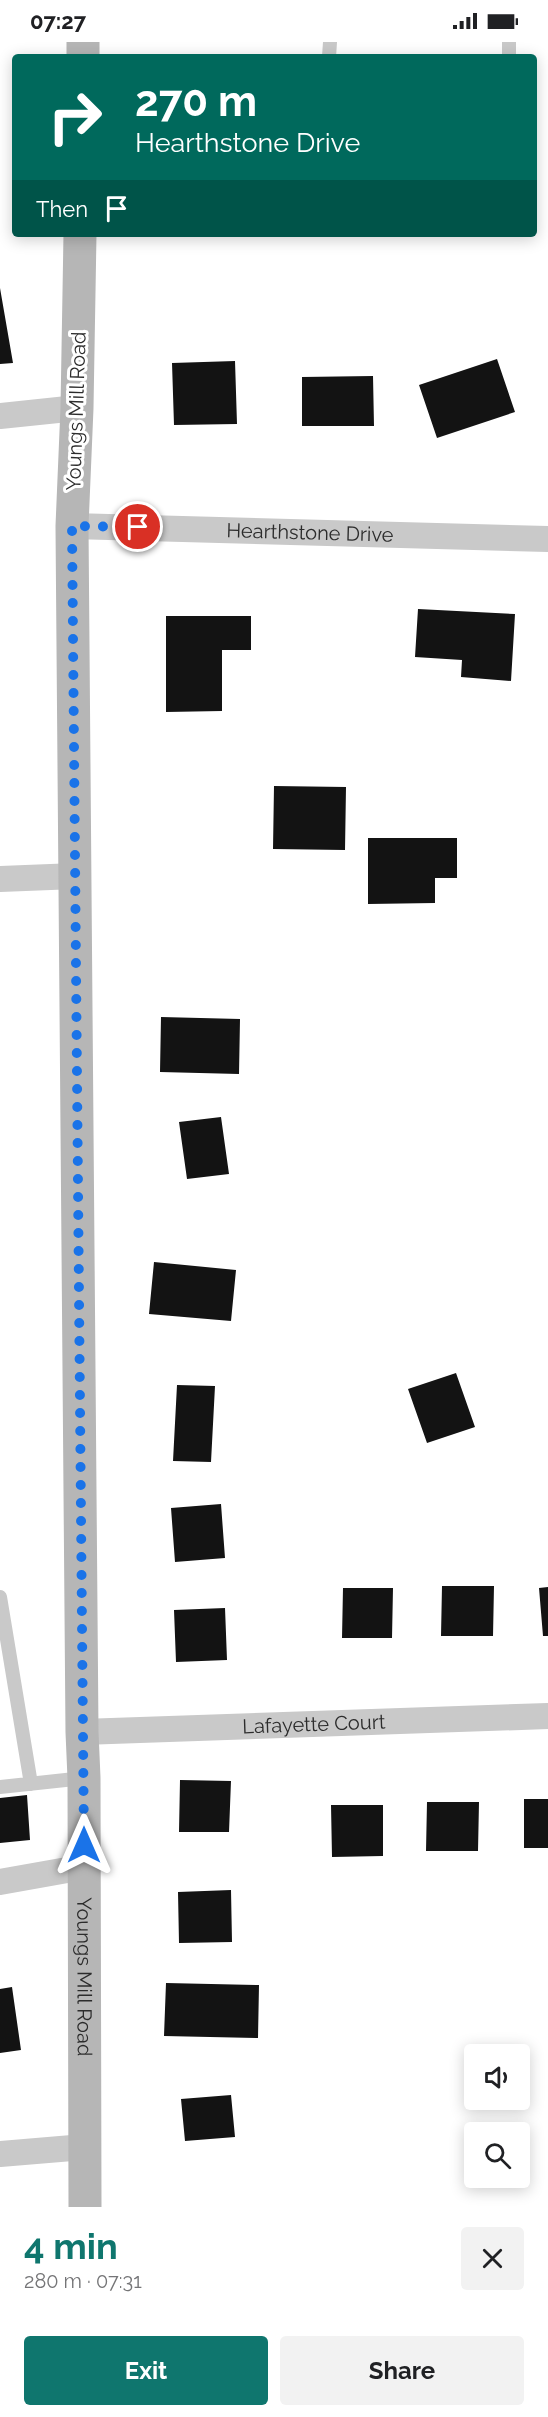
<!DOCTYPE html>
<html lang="en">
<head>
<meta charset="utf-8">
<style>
  :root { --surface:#fff; --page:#f2f2f2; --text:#202124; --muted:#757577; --accent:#0f766e }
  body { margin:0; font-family:Raleway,sans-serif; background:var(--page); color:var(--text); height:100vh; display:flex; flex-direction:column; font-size:22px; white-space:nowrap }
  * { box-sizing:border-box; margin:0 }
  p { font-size:20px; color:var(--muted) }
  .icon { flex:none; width:33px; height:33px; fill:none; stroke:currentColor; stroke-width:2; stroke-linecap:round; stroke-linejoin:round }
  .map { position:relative; height:2165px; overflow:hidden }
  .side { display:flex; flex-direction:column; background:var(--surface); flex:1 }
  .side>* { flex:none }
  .guide { position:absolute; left:12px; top:12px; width:525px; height:183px; border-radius:6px; box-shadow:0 3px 15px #0003; background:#00695c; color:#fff; overflow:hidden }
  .fabs { position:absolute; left:464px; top:2002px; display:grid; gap:12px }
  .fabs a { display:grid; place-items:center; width:66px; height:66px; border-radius:6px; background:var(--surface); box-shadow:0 3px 15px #0003; font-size:30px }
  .pin { position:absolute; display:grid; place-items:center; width:51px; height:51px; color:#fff; margin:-26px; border:3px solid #fff; border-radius:50%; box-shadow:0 2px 6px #0007 }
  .me { position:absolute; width:66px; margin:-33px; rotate:0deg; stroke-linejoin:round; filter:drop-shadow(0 0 4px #0008) }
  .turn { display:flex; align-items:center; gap:21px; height:126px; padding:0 24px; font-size:27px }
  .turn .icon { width:78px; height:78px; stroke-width:2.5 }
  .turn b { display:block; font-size:42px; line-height:51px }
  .then { display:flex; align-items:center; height:57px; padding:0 24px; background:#0003; gap:12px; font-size:22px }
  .round { display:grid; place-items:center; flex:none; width:63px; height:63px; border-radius:6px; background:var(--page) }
  .headline { display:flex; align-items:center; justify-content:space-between; height:102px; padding:0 24px }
  h1 { font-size:36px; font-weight:700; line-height:45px; color:var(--accent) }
  .primary-button { display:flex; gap:12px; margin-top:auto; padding:12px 24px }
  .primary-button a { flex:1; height:69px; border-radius:6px; background:var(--accent); color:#fff; font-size:24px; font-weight:700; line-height:69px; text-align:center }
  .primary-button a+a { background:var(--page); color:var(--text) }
  .status { display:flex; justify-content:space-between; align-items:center; height:42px; padding:0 30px; background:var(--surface); direction:ltr }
  .status svg { height:16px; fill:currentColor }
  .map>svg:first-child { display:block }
  .building { fill:#131313 }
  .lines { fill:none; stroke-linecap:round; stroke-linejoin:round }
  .lane { stroke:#c9c9c9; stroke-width:14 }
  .street { stroke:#c9c9c9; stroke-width:26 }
  .secondary { stroke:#b6b6b6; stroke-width:33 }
  .route { stroke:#1a73e8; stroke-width:10; stroke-dasharray:0 18 }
  .labels { text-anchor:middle; stroke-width:6; stroke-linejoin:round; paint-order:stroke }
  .street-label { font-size:20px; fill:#2c2c2c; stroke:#fff }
</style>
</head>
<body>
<div class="status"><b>07:27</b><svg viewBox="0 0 49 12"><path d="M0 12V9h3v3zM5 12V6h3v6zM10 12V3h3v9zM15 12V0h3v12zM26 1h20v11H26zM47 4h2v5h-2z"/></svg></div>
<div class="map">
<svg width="548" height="2165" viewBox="0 0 548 2165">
  <rect width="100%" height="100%" fill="#fff"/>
  <!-- building -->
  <path class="building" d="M0 246 13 321 0 322Z
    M497 317 515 370 437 396 419 343Z
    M235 319 237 382 174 383 172 321Z
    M373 334 374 384H302V335Z
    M418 567 515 572 511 639 461 635 462 618 415 615Z
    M166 574H251V608H222V669L166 670Z
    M274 744 346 745 345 808 273 807Z
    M368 796H457V836H435V861L368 862Z
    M161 975 240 977 239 1032 160 1030Z
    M221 1075 229 1132 187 1137 179 1080Z
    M154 1220 236 1228 231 1279 149 1272Z
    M456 1331 475 1385 427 1401 408 1347Z
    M177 1343 215 1344 211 1420 173 1419Z
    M221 1462 225 1516 175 1520 171 1466Z
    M442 1544H494L493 1594H441Z
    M548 1545V1594H543L539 1546Z
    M343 1546H393L392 1596H342Z
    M225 1566 227 1618 176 1620 174 1568Z
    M180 1738 231 1739 229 1790H179Z
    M27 1753 30 1798 0 1801V1756Z
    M524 1757H548V1806H524Z
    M427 1760H479L478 1809H426Z
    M331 1763H383V1814L332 1815Z
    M231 1848 232 1900 179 1901 178 1850Z
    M166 1941 259 1943 258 1996 164 1994Z
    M12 1945 21 2008 0 2011V1947Z
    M231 2053 235 2095 185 2099 181 2057Z"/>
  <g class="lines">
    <!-- lane -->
    <path class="lane" d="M329 15 330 0
      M509 15V0
      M0 1555 31 1742
      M0 1745 84 1736"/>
    <!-- street -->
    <g class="street">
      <path d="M0 374 77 366"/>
      <path id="s1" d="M72 484 548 497"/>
      <path d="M0 837 76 834"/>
      <path id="s2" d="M82 1690 548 1674"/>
      <path d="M0 1840 84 1825"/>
      <path d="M0 2112 84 2105"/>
    </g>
    <!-- secondary -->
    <g class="secondary">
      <path d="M83 15V0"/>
      <path id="s3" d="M80 192 77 366 72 484 82 1690 84 1736 85 2165"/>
    </g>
  </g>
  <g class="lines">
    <!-- route -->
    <path class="route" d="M84 1803 72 484 138 485"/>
  </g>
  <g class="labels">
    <!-- street labels -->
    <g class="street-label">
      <text transform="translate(76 369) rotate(-88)" y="7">Youngs Mill Road</text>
      <text dy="7" stroke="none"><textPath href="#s1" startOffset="238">Hearthstone Drive</textPath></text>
      <text dy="7" stroke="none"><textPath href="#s2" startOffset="232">Lafayette Court</textPath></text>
      <text dy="7" stroke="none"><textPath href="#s3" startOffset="1743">Youngs Mill Road</textPath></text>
    </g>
  </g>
</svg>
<div class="fabs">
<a><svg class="icon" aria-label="sound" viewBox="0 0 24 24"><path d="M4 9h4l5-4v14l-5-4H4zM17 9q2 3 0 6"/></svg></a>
<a><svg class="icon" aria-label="search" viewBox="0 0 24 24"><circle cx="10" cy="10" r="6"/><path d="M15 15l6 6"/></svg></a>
</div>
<div class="pin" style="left:138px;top:485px;background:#d93025"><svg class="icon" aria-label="arrive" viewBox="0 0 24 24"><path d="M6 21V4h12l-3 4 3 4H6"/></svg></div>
<svg class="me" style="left:84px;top:1803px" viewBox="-20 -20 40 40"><path d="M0-17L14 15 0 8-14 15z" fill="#1a73e8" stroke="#fff" stroke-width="4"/></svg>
<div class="guide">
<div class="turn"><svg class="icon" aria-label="right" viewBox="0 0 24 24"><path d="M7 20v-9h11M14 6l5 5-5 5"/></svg><div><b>270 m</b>Hearthstone Drive</div></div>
<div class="then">Then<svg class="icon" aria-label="arrive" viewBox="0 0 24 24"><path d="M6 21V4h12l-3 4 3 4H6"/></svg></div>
</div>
</div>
<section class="side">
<div class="headline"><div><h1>4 min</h1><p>280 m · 07:31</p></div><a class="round"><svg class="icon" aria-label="close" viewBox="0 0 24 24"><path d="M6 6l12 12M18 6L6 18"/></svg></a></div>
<div class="primary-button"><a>Exit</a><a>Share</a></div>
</section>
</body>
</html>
